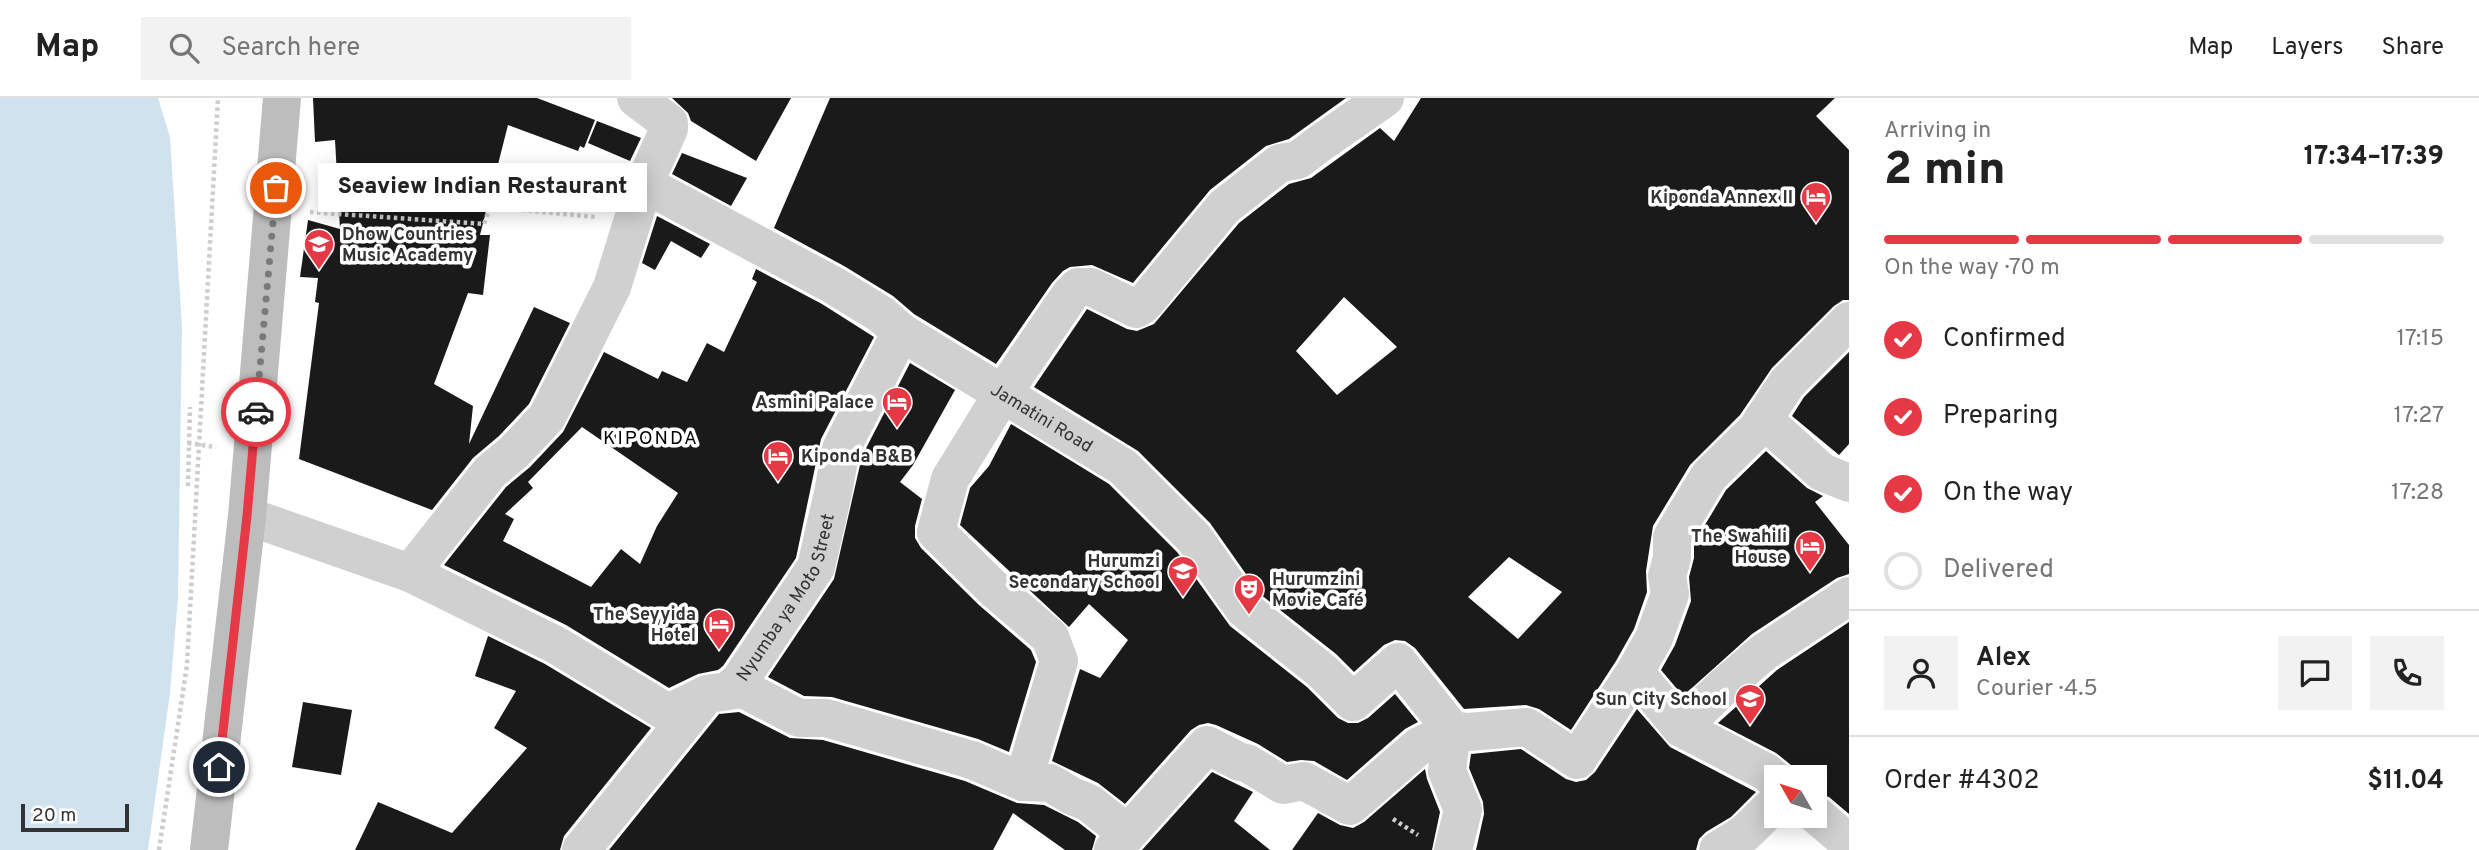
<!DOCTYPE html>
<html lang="en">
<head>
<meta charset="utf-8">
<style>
	body { margin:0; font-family:Overpass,sans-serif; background:#f2f2f2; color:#222; height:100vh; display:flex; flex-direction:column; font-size:26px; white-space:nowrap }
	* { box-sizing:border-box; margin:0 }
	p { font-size:23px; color:#767676 }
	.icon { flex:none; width:38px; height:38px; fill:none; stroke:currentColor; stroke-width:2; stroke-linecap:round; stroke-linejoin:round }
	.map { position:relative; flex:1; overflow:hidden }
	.panel { display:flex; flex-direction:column; background:#fff; width:630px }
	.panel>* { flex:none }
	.needle { width:46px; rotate:309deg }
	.buttons { position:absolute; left:1764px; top:667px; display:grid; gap:14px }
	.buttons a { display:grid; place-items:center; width:63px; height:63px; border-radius:0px; background:#fff; box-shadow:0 4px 18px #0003; font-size:35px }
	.scale { position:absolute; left:21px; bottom:18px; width:108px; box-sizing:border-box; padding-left:7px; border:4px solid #333; border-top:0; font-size:19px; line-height:24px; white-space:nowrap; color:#333; -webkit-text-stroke:5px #fff; paint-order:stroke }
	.pin { position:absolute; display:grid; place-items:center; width:60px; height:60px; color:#fff; margin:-30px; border:4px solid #fff; border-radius:50%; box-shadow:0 2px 7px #0007 }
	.courier { position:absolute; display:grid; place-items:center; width:70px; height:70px; margin:-35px; border:5px solid #e63946; border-radius:50%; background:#fff; color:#222; box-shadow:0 2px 9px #0007 }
	.bubble { position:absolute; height:49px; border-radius:0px; background:#fff; box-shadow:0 4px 18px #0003; font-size:23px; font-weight:800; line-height:49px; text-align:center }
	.headline em { font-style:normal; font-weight:800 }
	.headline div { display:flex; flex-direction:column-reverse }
	.headline { display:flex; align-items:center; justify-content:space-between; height:119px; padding:0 35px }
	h1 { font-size:46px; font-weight:800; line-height:52px }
	.bar { display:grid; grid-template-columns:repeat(4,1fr); gap:10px 7px; align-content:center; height:84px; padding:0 35px }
	.bar i { height:9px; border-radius:5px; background:#e0e0e0 }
	.bar .current { background:#e63946 }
	.bar p { grid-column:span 4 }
	.line { display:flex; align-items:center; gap:18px; padding:0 35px; border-top:2px solid #e0e0e0 }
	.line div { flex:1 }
	.round { display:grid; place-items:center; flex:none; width:74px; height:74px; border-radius:0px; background:#f2f2f2 }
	ol { padding:0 35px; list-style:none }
	li { display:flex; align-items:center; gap:21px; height:77px }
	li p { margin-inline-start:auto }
	li .icon { padding:7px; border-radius:50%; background:#e63946; color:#fff; stroke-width:4 }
	li:last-child { color:#767676 }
	li i { width:38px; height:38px; border:4px solid #e0e0e0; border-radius:50% }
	header { display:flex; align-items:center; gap:42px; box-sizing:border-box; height:98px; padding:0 35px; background:#fff; border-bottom:2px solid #e0e0e0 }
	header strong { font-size:33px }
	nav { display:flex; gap:38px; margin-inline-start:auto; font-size:24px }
	.search { width:490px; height:63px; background:#f2f2f2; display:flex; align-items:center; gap:18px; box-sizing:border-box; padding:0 24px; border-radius:0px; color:#767676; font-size:26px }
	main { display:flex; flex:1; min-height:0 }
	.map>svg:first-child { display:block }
	.water { fill:#cfe2ee }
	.building { fill:#1a1a1a; fill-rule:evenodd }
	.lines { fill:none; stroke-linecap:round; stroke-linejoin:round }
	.path { stroke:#cdcdcd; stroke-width:4.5; stroke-dasharray:3.5 3.5; stroke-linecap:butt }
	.street { stroke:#d0d0d0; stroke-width:38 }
	.secondary { stroke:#bdbdbd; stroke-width:38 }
	.done { stroke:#7a7a7a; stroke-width:7; stroke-dasharray:0 12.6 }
	.route { stroke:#e63946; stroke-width:9 }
	.labels { text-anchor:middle; stroke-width:7; stroke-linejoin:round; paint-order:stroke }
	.poi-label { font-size:18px; font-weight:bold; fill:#333; stroke:#fff; text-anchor:end }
	.street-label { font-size:18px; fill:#333; stroke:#fff }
	.neighbourhood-label { font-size:19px; letter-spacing:2px; fill:#000; stroke:#fff }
</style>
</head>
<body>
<header>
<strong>Map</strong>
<div class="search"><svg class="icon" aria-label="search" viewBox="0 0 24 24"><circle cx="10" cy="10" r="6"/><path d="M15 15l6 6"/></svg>Search here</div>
<nav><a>Map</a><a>Layers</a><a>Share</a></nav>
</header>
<main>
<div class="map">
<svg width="1849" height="752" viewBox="0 0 1849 752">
	<rect width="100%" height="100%" fill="#fff"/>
	<path class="water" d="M0,0H158L170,39L182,229L178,499L170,595L148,752H0Z"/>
	<path class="building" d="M313,0H537L595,22L584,50L580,48L578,53L508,27L480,137H490L483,197L468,195L434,286L473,308L469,346L534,209L570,225L529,306L499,338L473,360L432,412L299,361L319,205L315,204L318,180L300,179L308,122L340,131L335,42L315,44Z
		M672,0H791L756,63L691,23L688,15Z
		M830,0H1346L1289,41L1266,48L1210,92L1133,185L1092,167L1070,169L1063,173L1052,185L996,266L914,216L893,198L844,168L774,130Z
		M1421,0H1835L1816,18L1849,52V202H1843L1834,208L1772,270L1740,317L1690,367L1653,428L1646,473L1647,494L1634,531L1616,563L1571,632L1539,611L1526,607L1464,611L1415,550L1405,543L1395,542L1384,547L1354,574L1336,556L1260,496L1210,425L1138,353L1034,289L1087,211L1127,231L1137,233L1154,226L1239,125L1289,86L1311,80L1380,30L1394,43ZM1344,199L1397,249L1337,297L1296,253ZM1509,459L1562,494L1518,541L1468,499Z
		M597,23L641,40L630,63L588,45Z
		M682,55L747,80L731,108L672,76Z
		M657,118L710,146L701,160L671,143L655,172L642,165Z
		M756,171L822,206L874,239L821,341L796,460L723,568L718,572L698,576L669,590L566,527L444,467L506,389L530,369L563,334L604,254L658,281L662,273L687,284L707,245L724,254L757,184L752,181ZM582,329L678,395L657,428L640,466L621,451L591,489L503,443L514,421L505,416L533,390L528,384Z
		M1849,254V346L1839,357L1792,318L1804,299Z
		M910,265L955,292L913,367L900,384L922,401L915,428V440L921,450L979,507L1031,552L1036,564L1009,654L978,641L832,599L804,598L768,579L834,481L862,358Z
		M1011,326L1109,386L1177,454L1230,528L1307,589L1338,620L1348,625H1358L1368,620L1395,596L1418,624L1405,631L1347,682L1314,663L1301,662L1287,664L1258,646L1216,627L1208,625L1199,627L1191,632L1125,706L1098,685L1052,663L1080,571L1100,580L1128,542L1089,506L1069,529L960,427L970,390L989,368Z
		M1766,353L1807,390L1823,398L1815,404L1849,447V476L1837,480L1752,536L1683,598L1661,572L1675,547L1691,503L1689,479L1694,460V445L1726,392Z
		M1849,524V716L1829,699L1815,695V679H1797L1791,667L1776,655L1718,625L1777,572Z
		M488,538L545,566L651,630L564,738L560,752H355L378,704L452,735L527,650L494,630L516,593L475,578Z
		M303,604L352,612L341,677L292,669Z
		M1637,611L1670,649L1756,694L1731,719L1706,734L1699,741L1696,752H1476L1484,716L1483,704L1469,670L1471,656L1521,651L1566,681L1576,684L1586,682L1595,674Z
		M739,614L790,640L823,642L965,683L1017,705L1044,707L1078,724L1096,738L1092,752H1065L1013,715L993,752H609L719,616Z
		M1425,671L1427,681L1440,714L1432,752H1292L1318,715L1340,727L1353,730L1364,724Z
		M1212,674L1253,694L1234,723L1270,752H1142Z"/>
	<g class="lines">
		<path class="path" d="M310,114L484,126L490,109L596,119
			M188,345L216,349
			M188,388L190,309
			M1393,721L1418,737
			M159,752L187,567L218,0"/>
		<g class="street">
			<path id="s1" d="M644,86L833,187L882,217L901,234L1123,369L1194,440L1244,511L1322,573L1353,604L1398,564L1452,632"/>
			<path d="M1763,321L1822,374L1849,385"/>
			<path d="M247,418L410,475L490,374L514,354L547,319L612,189L644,86L669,31V25L636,0"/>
			<path d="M410,475L556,547L668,615L707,596L743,591L799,620H826L972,662L1023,684L1050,685L1072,698L1089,705L1127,735"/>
			<path d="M1635,574L1681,630L1766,674L1776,683"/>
			<path d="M1681,630L1722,590L1764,554L1849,498"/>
			<path d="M1452,632L1447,673L1463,712L1453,752"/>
			<path d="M1023,684L1059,563L1050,539L994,491L936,434L950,381L1003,295L1070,197L1078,189H1091L1136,211L1143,207L1224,109L1280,65L1298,62L1319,46L1385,0"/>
			<path d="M1815,716L1849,745"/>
			<path id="s2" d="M581,752L707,596L728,593L740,582L816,469L833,395L841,351L901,234"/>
			<path d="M1113,752L1207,647L1240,664L1247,665L1283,687L1304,683L1350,708L1419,648L1452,632L1468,634L1527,629L1577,662L1635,574L1654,540L1670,496L1667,478L1672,460V439L1709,378L1757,331L1787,285L1849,223"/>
			<path d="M1718,752L1744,736L1776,705"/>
		</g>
		<path class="secondary" d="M209,752L247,418L282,0"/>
	</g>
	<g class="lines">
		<path class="done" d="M256,314L276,90"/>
		<path class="route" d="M219,669L247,418L256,314"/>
	</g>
	<defs>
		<g id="hotel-pin" transform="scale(1.575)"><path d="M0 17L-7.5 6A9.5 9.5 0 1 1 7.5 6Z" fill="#e63946" stroke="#fff"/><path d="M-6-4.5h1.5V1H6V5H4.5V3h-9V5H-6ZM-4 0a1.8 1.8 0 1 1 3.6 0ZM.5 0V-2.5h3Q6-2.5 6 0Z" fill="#fff"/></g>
		<g id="university-pin" transform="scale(1.575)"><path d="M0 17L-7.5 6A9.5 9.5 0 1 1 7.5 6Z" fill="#e63946" stroke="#fff"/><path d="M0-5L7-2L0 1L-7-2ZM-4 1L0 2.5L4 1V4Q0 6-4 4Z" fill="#fff"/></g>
		<g id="school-pin" transform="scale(1.575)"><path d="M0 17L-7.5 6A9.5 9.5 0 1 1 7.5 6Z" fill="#e63946" stroke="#fff"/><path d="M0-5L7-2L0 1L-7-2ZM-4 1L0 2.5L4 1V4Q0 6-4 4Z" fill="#fff"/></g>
		<g id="theatre-pin" transform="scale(1.575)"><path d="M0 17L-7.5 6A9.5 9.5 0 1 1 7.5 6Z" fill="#e63946" stroke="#fff"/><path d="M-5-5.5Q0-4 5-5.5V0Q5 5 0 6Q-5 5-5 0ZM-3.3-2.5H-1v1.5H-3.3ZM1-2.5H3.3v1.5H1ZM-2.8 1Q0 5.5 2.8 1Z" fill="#fff"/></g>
	</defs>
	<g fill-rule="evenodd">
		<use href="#hotel-pin" x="1816" y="99"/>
		<use href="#university-pin" x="319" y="146"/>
		<use href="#hotel-pin" x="897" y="304"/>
		<use href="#hotel-pin" x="778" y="358"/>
		<use href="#hotel-pin" x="1810" y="448"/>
		<use href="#school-pin" x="1183" y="473"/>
		<use href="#theatre-pin" x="1249" y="491"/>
		<use href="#hotel-pin" x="719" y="526"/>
		<use href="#school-pin" x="1750" y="601"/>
	</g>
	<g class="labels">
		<g class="poi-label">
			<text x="1793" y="105">Kiponda Annex II</text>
			<text x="342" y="142" text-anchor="start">Dhow Countries<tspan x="342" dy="21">Music Academy</tspan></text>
			<text x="874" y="310">Asmini Palace</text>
			<text x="801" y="364" text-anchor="start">Kiponda B&amp;B</text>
			<text x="1787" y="444">The Swahili<tspan x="1787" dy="21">House</tspan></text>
			<text x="1160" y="469">Hurumzi<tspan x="1160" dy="21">Secondary School</tspan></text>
			<text x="1272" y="487" text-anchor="start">Hurumzini<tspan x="1272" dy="21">Movie Café</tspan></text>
			<text x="696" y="522">The Seyyida<tspan x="696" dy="21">Hotel</tspan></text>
			<text x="1727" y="607">Sun City School</text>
		</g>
		<g class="street-label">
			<text dy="6" stroke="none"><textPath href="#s1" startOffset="462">Jamatini Road</textPath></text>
			<text dy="6" stroke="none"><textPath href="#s2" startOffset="334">Nyumba ya Moto Street</textPath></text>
		</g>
		<g class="neighbourhood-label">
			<text x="651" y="346">KIPONDA</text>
		</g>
	</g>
</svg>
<div class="buttons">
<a><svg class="needle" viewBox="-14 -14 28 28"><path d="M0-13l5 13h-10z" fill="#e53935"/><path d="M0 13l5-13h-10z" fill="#767676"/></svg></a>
</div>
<div class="scale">20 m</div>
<div class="pin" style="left:276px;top:90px;background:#ea580c"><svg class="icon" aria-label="bag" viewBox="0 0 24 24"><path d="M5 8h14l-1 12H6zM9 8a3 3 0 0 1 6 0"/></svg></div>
<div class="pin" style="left:219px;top:669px;background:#1f2937"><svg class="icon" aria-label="home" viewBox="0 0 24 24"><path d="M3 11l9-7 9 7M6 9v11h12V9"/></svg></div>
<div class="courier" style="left:256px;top:314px"><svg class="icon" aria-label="car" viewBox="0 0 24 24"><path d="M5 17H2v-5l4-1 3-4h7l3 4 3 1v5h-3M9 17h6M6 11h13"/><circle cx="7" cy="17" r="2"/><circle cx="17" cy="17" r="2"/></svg></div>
<div class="bubble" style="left:318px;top:65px;width:329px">Seaview Indian Restaurant</div>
</div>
<section class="panel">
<div class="headline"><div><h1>2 min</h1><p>Arriving in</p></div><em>17:34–17:39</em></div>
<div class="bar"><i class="current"></i><i class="current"></i><i class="current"></i><i></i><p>On the way · 70 m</p></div>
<ol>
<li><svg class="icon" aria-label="check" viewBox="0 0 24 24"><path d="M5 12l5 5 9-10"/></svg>Confirmed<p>17:15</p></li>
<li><svg class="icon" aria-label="check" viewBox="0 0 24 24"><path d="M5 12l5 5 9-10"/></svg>Preparing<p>17:27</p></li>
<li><svg class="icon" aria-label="check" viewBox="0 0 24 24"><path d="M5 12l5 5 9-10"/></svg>On the way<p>17:28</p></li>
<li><i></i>Delivered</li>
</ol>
<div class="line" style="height:126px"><a class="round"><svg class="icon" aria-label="person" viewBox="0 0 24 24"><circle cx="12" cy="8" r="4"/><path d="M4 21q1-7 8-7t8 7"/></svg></a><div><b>Alex</b><p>Courier · 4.5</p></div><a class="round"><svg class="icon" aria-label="chat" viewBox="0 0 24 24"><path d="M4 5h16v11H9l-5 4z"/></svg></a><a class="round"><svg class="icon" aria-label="phone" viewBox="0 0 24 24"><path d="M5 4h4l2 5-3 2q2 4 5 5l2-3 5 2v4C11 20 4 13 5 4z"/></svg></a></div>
<div class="line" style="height:91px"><div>Order #4302</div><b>$11.04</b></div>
</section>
</main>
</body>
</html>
